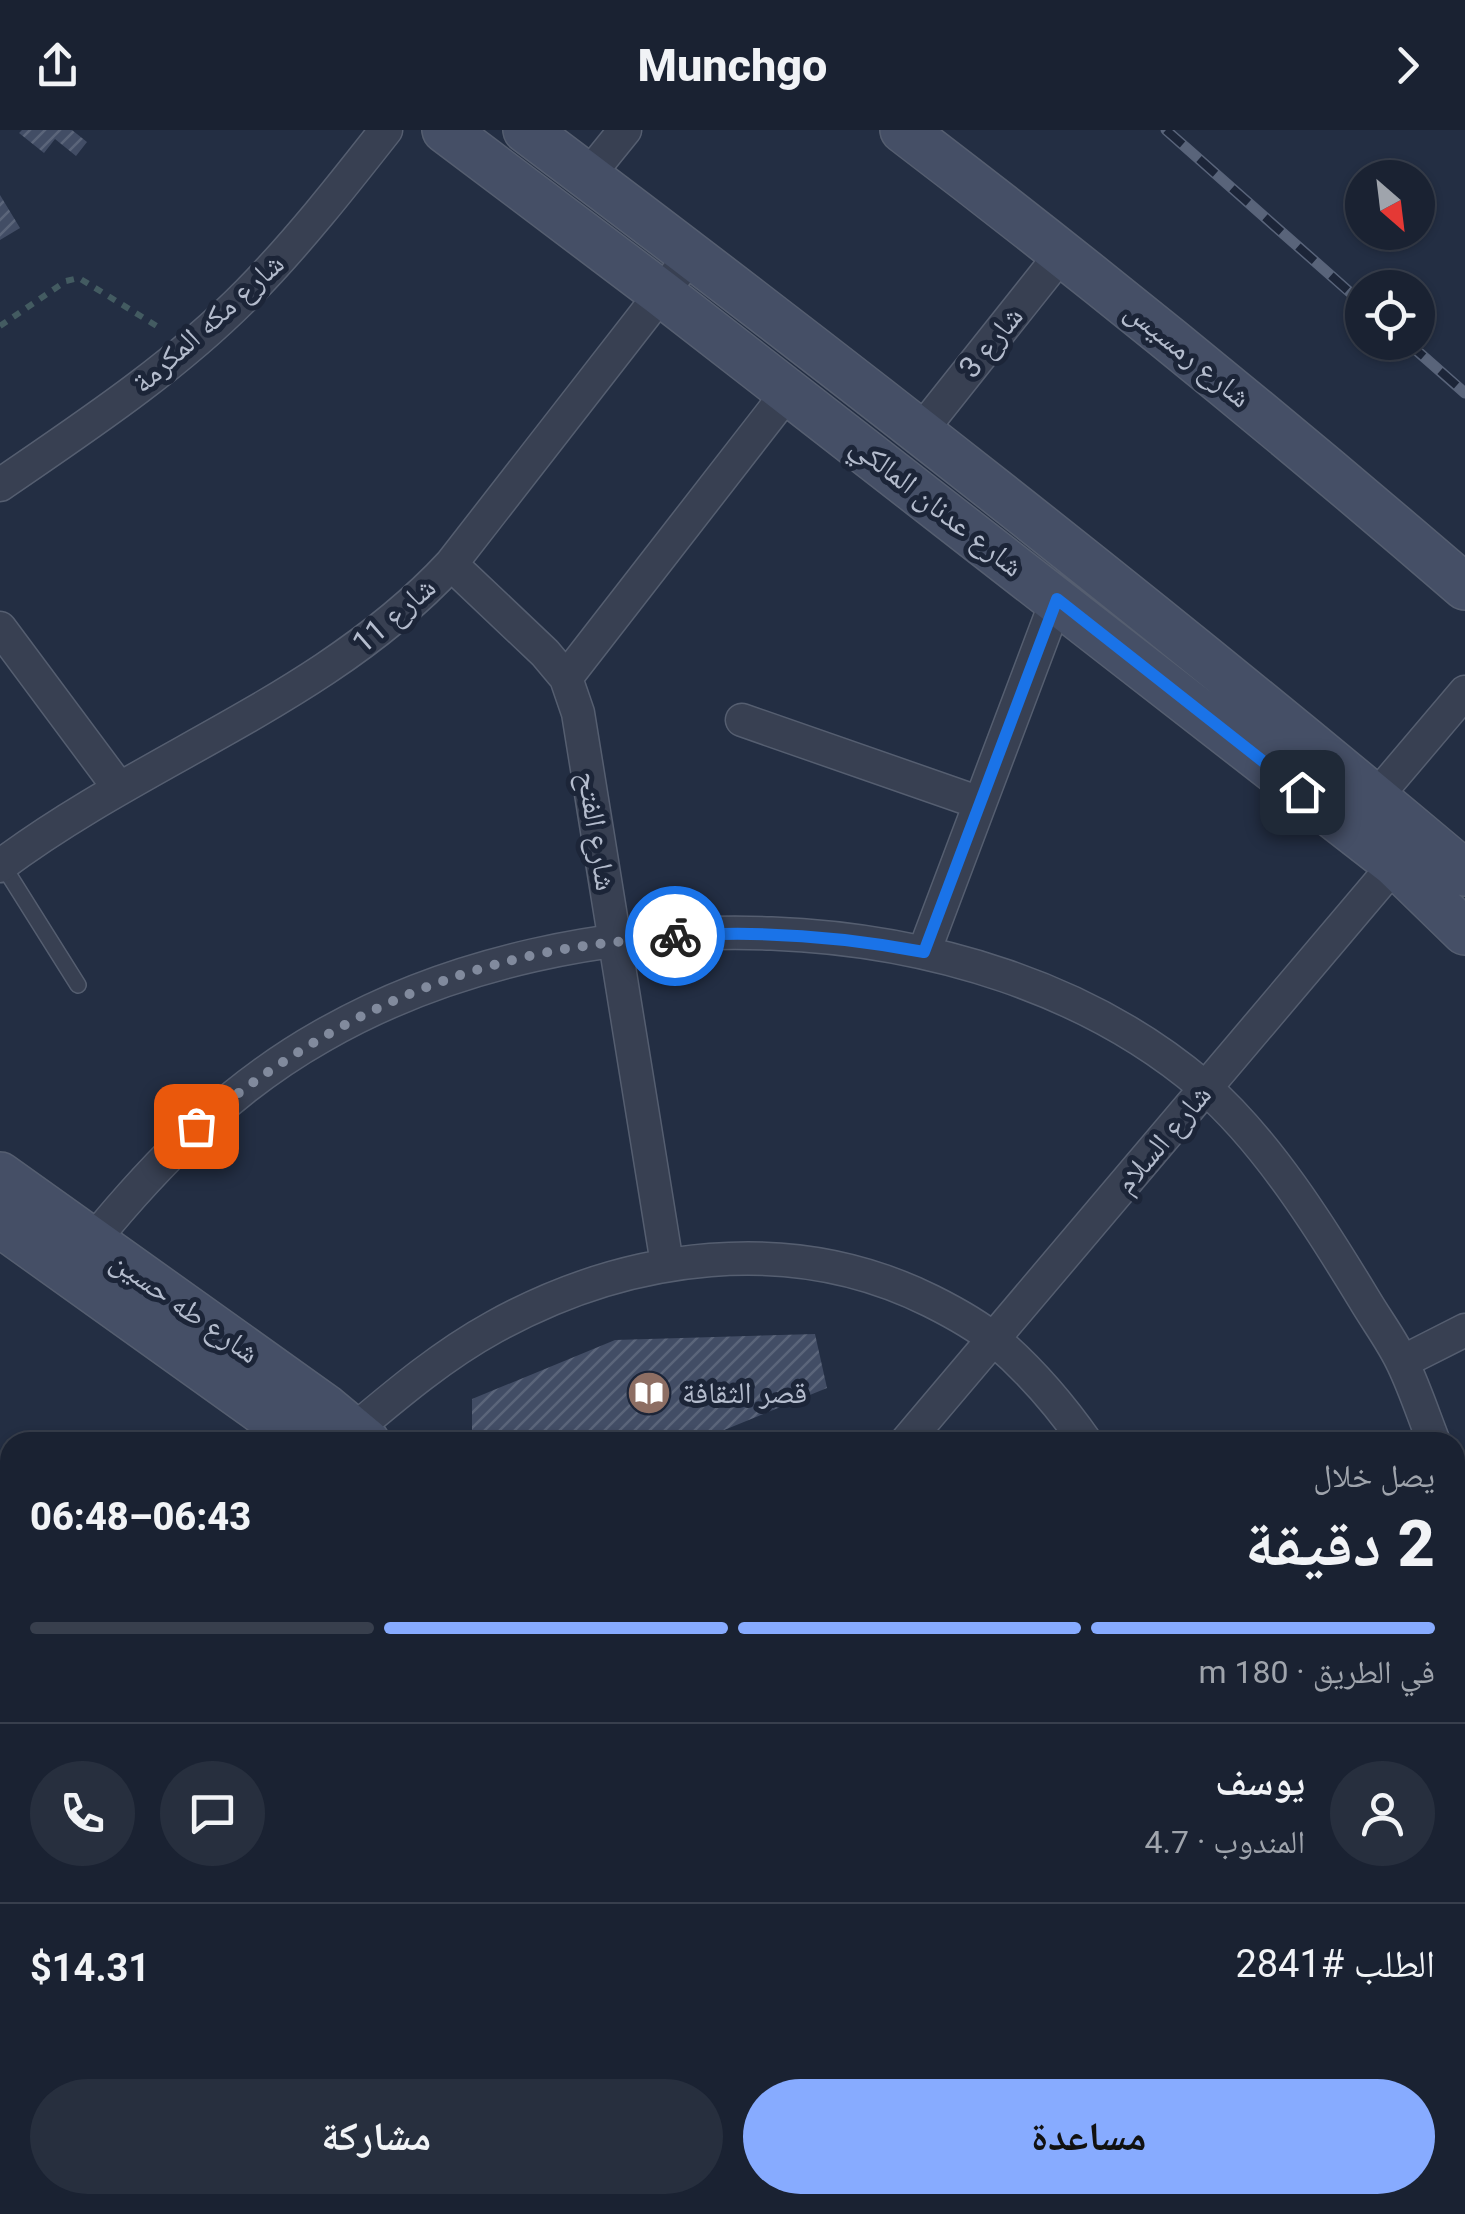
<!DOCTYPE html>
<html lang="ar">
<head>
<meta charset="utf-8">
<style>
	body { margin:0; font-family:Roboto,"Noto Naskh Arabic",sans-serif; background:#272f3e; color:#f1f3f6; direction:rtl; height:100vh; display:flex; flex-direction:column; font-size:38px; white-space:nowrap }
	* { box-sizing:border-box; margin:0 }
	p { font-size:32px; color:#9fa4ac }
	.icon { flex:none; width:55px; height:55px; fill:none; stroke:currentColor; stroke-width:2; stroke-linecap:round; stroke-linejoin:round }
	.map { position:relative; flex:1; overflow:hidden; direction:ltr }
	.details { position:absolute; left:0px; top:1302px; width:1465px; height:782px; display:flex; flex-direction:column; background:#1a2232; border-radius:30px 30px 0 0; box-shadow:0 2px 8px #0004,0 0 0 2px #383f4d; direction:rtl }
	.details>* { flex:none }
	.needle { width:65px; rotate:152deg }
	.tools { position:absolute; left:1345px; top:30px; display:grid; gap:20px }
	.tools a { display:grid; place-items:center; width:90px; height:90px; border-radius:50%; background:#1a2232; box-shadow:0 2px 8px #0004,0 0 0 2px #383f4d; font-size:50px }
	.pin { position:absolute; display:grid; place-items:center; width:85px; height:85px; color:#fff; margin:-42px; border-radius:20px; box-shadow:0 5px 15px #0006 }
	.courier { position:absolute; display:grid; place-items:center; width:100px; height:100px; margin:-50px; border:8px solid #1a73e8; border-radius:50%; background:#fff; color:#222; box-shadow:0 2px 12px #0007 }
	.headline em { font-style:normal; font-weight:800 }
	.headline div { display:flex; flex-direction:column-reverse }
	.headline { display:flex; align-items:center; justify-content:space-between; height:170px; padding:0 30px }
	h1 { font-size:65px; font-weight:800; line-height:75px }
	.bar { display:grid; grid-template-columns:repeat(4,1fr); gap:15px 10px; align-content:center; height:120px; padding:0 30px }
	.bar i { height:12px; border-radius:8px; background:#383f4d }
	.bar .active { background:#87abff }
	.bar p { grid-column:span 4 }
	.line { display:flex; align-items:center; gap:25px; padding:0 30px; border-top:2px solid #383f4d }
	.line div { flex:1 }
	.round { display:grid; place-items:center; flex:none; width:105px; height:105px; border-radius:52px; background:#272f3e }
	.cta { display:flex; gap:20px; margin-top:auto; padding:20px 30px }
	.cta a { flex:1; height:115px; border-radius:60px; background:#87abff; color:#111; font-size:40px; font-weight:800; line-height:115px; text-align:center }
	.cta a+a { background:#272f3e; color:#f1f3f6 }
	header { display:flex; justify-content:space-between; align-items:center; height:130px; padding:0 30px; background:#1a2232; font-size:45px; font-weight:800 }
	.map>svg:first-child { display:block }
	.park { fill:#253e44 }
	.building { fill:url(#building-hatch) }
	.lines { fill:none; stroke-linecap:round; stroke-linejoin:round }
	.service-casing { stroke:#555e70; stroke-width:18 }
	.minor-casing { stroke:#555e70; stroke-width:35 }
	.secondary-casing { stroke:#555e70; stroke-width:48 }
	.primary-casing { stroke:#41495c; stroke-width:52 }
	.path { stroke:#435b61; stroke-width:6; stroke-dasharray:8 8; stroke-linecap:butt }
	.service { stroke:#384052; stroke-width:15 }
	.minor { stroke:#384052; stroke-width:32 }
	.secondary { stroke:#454f66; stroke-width:45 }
	.primary { stroke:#555f72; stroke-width:50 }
	.rail-casing { stroke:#59647a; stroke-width:11 }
	.rail { stroke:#1c2538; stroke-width:8; stroke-dasharray:22; stroke-linecap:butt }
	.done { stroke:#818a9d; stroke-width:10; stroke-dasharray:0 18 }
	.route { stroke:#1a73e8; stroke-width:12 }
	.labels { text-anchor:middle; stroke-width:10; stroke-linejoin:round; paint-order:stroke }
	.street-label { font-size:30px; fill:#b4bccd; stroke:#1c2538 }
	.poi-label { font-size:30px; fill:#b4bccd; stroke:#1c2538; text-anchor:start }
</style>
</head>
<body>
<header><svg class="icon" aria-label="forward" viewBox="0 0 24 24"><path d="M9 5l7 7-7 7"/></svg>Munchgo<svg class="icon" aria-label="share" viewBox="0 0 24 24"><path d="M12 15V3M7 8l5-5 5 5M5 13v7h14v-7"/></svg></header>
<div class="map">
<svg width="1465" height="2084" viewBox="0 0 1465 2084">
	<defs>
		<pattern id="building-hatch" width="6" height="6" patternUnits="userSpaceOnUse" patternTransform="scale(2.5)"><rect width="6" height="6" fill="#424d65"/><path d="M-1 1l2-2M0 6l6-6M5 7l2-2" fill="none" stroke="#5b657a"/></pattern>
	</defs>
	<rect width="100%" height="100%" fill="#232e43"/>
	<path class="park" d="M232,2075H1108L1118,2084H225Z"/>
	<path class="building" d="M22,0H72L87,12L76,26L55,9L44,23L19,3Z
		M0,65L20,98L0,110Z
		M815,1204L827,1258L717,1303L679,1312H472V1269L615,1210Z"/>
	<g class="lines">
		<g class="service-casing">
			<path id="service" d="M2,734L78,855"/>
		</g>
		<g class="minor-casing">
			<path id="minor" d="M587,47L625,0
				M920,302L1063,122
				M0,355C86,296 174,238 248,163C298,112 342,56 386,0
				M451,434L545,523L566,548L578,583L667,1134
				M0,498L119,658
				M566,548L788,262
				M742,590L980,673
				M1376,667L1465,562
				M0,736C145,627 326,569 451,434L692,124
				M924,822L1057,469
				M92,1112C158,1031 230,958 322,906C574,761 975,761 1203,956C1266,1010 1321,1098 1364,1169C1377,1191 1393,1212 1403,1234C1415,1259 1424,1287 1434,1312
				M1402,1232L1465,1200
				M354,1300C398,1263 443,1225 494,1197C628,1123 791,1101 931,1171C953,1182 977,1195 996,1211C1031,1241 1060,1275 1086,1312
				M906,1312L1407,720
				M1455,1396L1465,1455
				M1455,1630L1465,1566
				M1455,1879L1465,1884
				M1455,1918L1465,1923
				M0,1963L10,1949"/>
		</g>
		<g class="secondary-casing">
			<path id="secondary" d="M445,0L661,163L1395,734L1465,802
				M526,0C845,240 1160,486 1465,743
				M903,0C1096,147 1282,299 1465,457
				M0,1045L325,1277L367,1312
				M0,1094L260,1280L300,1312
				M1170,2075L1181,2084
				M1243,2075L1253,2084"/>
		</g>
		<g class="primary-casing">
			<path id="primary" d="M0,1993L10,2001
				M13,2075L24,2084
				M105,2075L116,2084"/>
		</g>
		<path class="path" d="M0,196L66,151L79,148L160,198"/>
		<use href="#service" class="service"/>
		<use href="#minor" class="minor"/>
		<use href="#secondary" class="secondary"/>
		<use href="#primary" class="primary"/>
		<g class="rail-casing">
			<path id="rail" d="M1166,0L1362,173
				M1407,212L1465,263"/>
		</g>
		<use href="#rail" class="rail"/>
	</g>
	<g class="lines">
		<path class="done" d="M196,996C301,911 405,852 539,824C583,814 629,811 675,806"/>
		<path class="route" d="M675,806C760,800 840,806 924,822L1057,469L1302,662"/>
	</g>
	<defs>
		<g id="library-disc" transform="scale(2.25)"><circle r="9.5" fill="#8d6e63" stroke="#1c2538"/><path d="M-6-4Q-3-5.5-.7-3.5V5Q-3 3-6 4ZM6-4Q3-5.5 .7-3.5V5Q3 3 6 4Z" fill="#fff"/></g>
	</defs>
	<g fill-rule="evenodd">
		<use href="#library-disc" x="649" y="1263"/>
	</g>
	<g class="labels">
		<g class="street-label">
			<text transform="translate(208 193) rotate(-42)" y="10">شارع مكه المكرمة</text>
			<text transform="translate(991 212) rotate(-51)" y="10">شارع 3</text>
			<text transform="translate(1188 224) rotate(39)" y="10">شارع رمسيس</text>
			<text transform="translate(937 376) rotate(38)" y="10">شارع عدنان المالكي</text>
			<text transform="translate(394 485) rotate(-41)" y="10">شارع 11</text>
			<text transform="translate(597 701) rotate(81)" y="10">شارع الفتح</text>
			<text transform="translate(1163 1009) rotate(-50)" y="10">شارع السلام</text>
			<text transform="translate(185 1177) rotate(35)" y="10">شارع طه حسين</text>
		</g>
		<g class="poi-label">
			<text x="682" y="1273">قصر الثقافة</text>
		</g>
	</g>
</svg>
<div class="tools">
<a><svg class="needle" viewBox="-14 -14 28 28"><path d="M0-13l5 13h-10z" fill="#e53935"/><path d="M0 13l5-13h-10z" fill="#9fa4ac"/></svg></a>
<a><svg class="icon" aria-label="locate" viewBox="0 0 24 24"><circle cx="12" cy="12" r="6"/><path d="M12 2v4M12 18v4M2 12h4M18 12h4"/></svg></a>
</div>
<div class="pin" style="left:196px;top:996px;background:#ea580c"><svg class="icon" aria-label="bag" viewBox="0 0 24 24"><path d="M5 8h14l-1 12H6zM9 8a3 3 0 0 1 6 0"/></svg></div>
<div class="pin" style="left:1302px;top:662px;background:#1f2937"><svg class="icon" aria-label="home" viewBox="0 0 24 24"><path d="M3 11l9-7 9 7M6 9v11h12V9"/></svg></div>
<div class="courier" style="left:675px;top:806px"><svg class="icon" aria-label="bike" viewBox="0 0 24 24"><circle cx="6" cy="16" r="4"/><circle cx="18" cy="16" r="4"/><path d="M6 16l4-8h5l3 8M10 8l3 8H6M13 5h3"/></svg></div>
<section class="details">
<div class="headline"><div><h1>2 دقيقة</h1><p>يصل خلال</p></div><em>06:43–06:48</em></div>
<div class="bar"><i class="active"></i><i class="active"></i><i class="active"></i><i></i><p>في الطريق · 180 m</p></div>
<div class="line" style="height:180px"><a class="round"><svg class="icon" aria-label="person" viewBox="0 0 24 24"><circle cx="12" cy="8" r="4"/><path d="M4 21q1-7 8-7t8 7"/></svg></a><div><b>يوسف</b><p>المندوب · 4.7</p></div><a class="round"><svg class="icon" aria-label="chat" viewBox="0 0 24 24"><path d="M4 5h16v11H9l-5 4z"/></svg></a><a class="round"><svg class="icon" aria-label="phone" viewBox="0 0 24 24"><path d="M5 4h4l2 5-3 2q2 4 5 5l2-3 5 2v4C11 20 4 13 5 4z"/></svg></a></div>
<div class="line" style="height:130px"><div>الطلب #2841</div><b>$14.31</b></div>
<div class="cta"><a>مساعدة</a><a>مشاركة</a></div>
</section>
</div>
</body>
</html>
